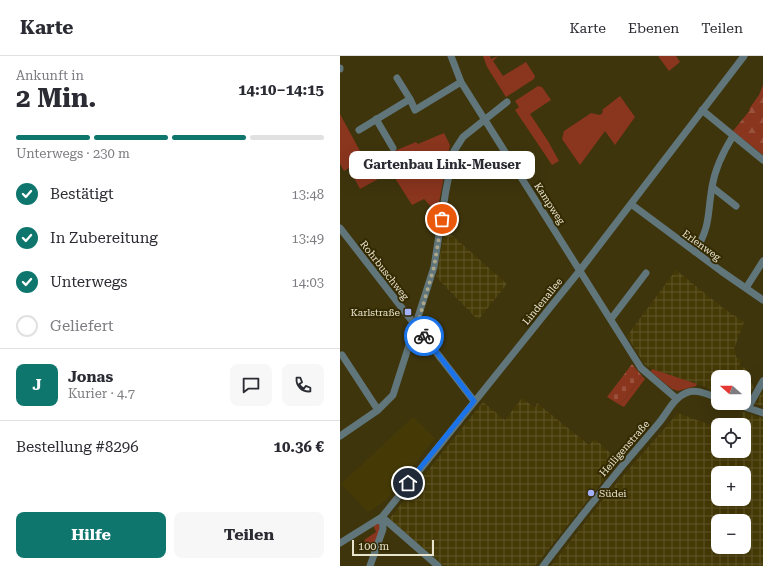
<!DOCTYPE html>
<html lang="de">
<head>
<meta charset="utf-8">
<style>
	body { margin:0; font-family:"Roboto Serif",serif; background:#f7f7f7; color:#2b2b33; height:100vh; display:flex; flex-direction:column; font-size:15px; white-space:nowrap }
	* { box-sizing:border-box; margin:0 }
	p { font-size:13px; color:#7c7c81 }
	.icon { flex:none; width:22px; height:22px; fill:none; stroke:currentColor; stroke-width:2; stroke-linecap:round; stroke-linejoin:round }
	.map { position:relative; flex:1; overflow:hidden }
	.panel { display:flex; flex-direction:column; background:#fff; width:340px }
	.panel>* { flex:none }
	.needle { width:26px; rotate:291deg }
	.fabs { position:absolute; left:371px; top:314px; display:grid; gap:8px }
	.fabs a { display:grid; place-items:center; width:40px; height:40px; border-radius:8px; background:#fff; box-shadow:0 4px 16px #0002; font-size:20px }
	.scale { position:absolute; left:12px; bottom:10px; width:82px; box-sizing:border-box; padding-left:4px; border:2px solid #e9e4ce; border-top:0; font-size:11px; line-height:14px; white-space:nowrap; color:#e9e4ce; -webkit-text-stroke:3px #342a02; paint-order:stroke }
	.pin { position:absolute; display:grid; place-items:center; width:34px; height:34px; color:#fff; margin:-17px; border:2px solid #fff; border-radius:50%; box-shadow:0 1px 4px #0007 }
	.courier { position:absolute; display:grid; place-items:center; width:40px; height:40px; margin:-20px; border:3px solid #1a73e8; border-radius:50%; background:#fff; color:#222; box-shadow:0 1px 5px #0007 }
	.bubble { position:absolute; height:28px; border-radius:8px; background:#fff; box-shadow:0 4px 16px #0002; font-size:13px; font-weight:700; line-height:28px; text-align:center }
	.summary em { font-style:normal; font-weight:700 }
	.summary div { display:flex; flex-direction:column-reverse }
	.summary { display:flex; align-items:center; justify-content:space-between; height:68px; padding:0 16px }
	h1 { font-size:26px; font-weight:700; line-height:30px }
	.bar { display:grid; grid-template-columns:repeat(4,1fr); gap:6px 4px; align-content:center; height:48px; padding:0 16px }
	.bar i { height:5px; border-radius:3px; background:#e1e1e2 }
	.bar .current { background:#0f766e }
	.bar p { grid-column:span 4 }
	.line { display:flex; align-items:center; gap:10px; padding:0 16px; border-top:1px solid #e1e1e2 }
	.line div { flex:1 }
	.round { display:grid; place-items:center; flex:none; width:42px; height:42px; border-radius:8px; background:#f7f7f7 }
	ol { padding:0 16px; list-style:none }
	li { display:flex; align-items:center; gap:12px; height:44px }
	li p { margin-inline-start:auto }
	li .icon { padding:4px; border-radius:50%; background:#0f766e; color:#fff; stroke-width:4 }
	li:last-child { color:#7c7c81 }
	li i { width:22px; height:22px; border:2px solid #e1e1e2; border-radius:50% }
	.action { display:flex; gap:8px; margin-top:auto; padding:8px 16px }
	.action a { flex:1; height:46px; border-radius:8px; background:#0f766e; color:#fff; font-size:16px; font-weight:700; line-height:46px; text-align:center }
	.action a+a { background:#f7f7f7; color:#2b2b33 }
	header { display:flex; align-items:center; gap:24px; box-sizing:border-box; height:56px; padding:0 20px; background:#fff; border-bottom:1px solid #e1e1e2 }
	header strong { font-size:19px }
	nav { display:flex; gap:22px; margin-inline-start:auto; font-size:14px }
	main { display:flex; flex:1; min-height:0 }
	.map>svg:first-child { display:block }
	.built { fill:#453a06 }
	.industrial { fill:url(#industrial-grid); fill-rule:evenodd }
	.green { fill:#8a351e }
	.forest { fill:url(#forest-firs) }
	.cemetery { fill:url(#cemetery-stones) }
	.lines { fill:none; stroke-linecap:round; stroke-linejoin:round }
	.minor { stroke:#61767b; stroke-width:7 }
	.done { stroke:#ada78a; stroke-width:4; stroke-dasharray:0 7.2 }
	.route { stroke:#1a73e8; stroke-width:5 }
	.poi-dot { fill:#a4b2fc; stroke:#342a02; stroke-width:1.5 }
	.labels { text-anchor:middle; stroke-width:4; stroke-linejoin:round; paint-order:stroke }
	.street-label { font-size:10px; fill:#e9e4ce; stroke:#342a02 }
	.poi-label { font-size:10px; fill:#e9e4ce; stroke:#342a02; text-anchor:end }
</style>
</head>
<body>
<header>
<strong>Karte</strong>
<nav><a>Karte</a><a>Ebenen</a><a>Teilen</a></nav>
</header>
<main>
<section class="panel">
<div class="summary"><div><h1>2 Min.</h1><p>Ankunft in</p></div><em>14:10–14:15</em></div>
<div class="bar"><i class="current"></i><i class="current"></i><i class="current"></i><i></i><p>Unterwegs · 230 m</p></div>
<ol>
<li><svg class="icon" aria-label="check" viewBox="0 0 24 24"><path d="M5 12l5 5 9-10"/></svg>Bestätigt<p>13:48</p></li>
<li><svg class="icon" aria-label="check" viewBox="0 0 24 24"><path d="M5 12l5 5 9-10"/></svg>In Zubereitung<p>13:49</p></li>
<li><svg class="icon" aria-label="check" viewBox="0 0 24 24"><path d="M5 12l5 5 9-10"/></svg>Unterwegs<p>14:03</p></li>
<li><i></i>Geliefert</li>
</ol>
<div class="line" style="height:72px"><b class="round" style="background:#0f766e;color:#fff">J</b><div><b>Jonas</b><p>Kurier · 4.7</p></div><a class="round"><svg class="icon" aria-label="chat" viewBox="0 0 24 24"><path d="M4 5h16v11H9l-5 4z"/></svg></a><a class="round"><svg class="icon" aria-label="phone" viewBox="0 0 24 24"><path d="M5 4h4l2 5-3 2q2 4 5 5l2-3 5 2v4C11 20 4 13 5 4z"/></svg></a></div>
<div class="line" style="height:52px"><div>Bestellung #8296</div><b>10.36 €</b></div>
<div class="action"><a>Hilfe</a><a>Teilen</a></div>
</section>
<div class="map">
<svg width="423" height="510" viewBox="0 0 423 510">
	<defs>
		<pattern id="industrial-grid" width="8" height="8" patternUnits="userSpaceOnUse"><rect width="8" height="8" fill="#453a06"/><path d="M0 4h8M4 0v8" fill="none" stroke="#605629"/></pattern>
		<pattern id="forest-firs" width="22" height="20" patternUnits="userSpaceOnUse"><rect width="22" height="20" fill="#8a351e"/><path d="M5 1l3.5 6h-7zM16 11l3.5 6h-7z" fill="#9a523e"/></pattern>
		<pattern id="cemetery-stones" width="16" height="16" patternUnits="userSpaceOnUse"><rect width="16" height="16" fill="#8a351e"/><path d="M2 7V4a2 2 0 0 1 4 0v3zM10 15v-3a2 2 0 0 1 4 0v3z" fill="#9a523e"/></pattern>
	</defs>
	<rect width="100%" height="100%" fill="#3e350d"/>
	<path class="built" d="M73,361L95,382L45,445L28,456L1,428Z"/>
	<path class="industrial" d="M105,173L167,228L138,264L96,221Z
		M336,214L383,252L404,266L394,293L396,301L402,304L399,309L408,314L406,319L414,331L405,344L404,321H378V335L312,313L305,309L287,280Z
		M423,334V350L415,348Z
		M182,342L195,352L197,347L249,389L255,383L279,405L195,510H104L49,463L143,346L165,364Z
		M403,356L423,362V510H211L267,438L338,357L378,372V395H404V369H399ZM378,417H404V443H378ZM378,465H404V491H378Z"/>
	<path class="green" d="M143,0H150L151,3L158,0L153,5L163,20L186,6L195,20L194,23L166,41L147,11Z
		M318,0H336L340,6L329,15Z
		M198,30L202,31L211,44L190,58L208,85L219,105L212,109L175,54L179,51L175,45Z
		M280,40L295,61L275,89L265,75L240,109L222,83L224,75L251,57L260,59L263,56L262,54Z
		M0,58L33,119L48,111L42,100L76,86L78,88L104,77L110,89L97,157L84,143L72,149L51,116L20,133L9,112L4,115L0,108Z
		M312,313L357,328L356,330L338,335L332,333L311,316Z
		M302,320L305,323L284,351L280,349Z
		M39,466L40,473L34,491L30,492L24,484L36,476L33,469Z"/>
	<path class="forest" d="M423,29V99L393,75L410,54L409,53L419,39Z"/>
	<path class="cemetery" d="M292,308L302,320L280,349L267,341Z"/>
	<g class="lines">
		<path class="minor" d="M111,0L121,26L301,312L337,343
			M0,13V12
			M57,22L70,43
			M362,54L423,104
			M36,63L53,92
			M19,74L70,43L75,54L121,26
			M372,131L396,150
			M291,148L381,215L423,244
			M0,172L134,345
			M355,196C371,169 367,160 372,131C375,112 383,96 393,80
			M406,232L423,205
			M271,263L306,217
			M2,299L38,354
			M393,347L423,357
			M408,352L423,325
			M0,380L38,354L53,339L94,211L106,134L114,95L123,81L167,46
			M42,461L98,510
			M0,487L42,461L241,213L404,0
			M30,510L43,473L42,461
			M203,510C240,461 278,414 318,368C327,358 333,342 346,337C356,332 368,339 378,342"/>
	</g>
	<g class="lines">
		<path class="done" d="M84,280L77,270L94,211L102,163"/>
		<path class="route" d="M68,427L134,345L84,280"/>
	</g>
	<g class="poi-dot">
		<rect x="64" y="252" width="8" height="8" rx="2"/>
		<circle cx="251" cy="437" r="4"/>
	</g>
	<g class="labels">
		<g class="street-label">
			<text transform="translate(210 147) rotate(57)" y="4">Kampweg</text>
			<text transform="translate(362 189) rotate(36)" y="4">Erlenweg</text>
			<text transform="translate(45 214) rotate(52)" y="4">Rohrbuschweg</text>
			<text transform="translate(202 245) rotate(-51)" y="4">Lindenallee</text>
			<text transform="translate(284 392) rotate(-49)" y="4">Heiligenstraße</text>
		</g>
		<g class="poi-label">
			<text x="60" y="260">Karlstraße</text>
			<text x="259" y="441" text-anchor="start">Südei</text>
		</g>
	</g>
</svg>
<div class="fabs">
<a><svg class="needle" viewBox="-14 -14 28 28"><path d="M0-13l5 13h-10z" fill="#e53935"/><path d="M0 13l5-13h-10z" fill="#7c7c81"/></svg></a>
<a><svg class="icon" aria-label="locate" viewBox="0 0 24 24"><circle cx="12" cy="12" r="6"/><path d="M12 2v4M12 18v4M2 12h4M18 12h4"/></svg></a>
<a>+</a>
<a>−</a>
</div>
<div class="scale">100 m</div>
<div class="pin" style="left:102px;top:163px;background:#ea580c"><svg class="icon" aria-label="bag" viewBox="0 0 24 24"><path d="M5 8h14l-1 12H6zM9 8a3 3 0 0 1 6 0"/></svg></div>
<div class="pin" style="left:68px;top:427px;background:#1f2937"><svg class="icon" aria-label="home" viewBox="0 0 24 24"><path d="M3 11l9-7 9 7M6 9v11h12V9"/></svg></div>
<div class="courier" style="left:84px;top:280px"><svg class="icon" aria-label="bike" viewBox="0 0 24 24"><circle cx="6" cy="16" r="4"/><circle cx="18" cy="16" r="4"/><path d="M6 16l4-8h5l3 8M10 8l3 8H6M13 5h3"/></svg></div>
<div class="bubble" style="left:9px;top:95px;width:186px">Gartenbau Link-Meuser</div>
</div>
</main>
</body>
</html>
